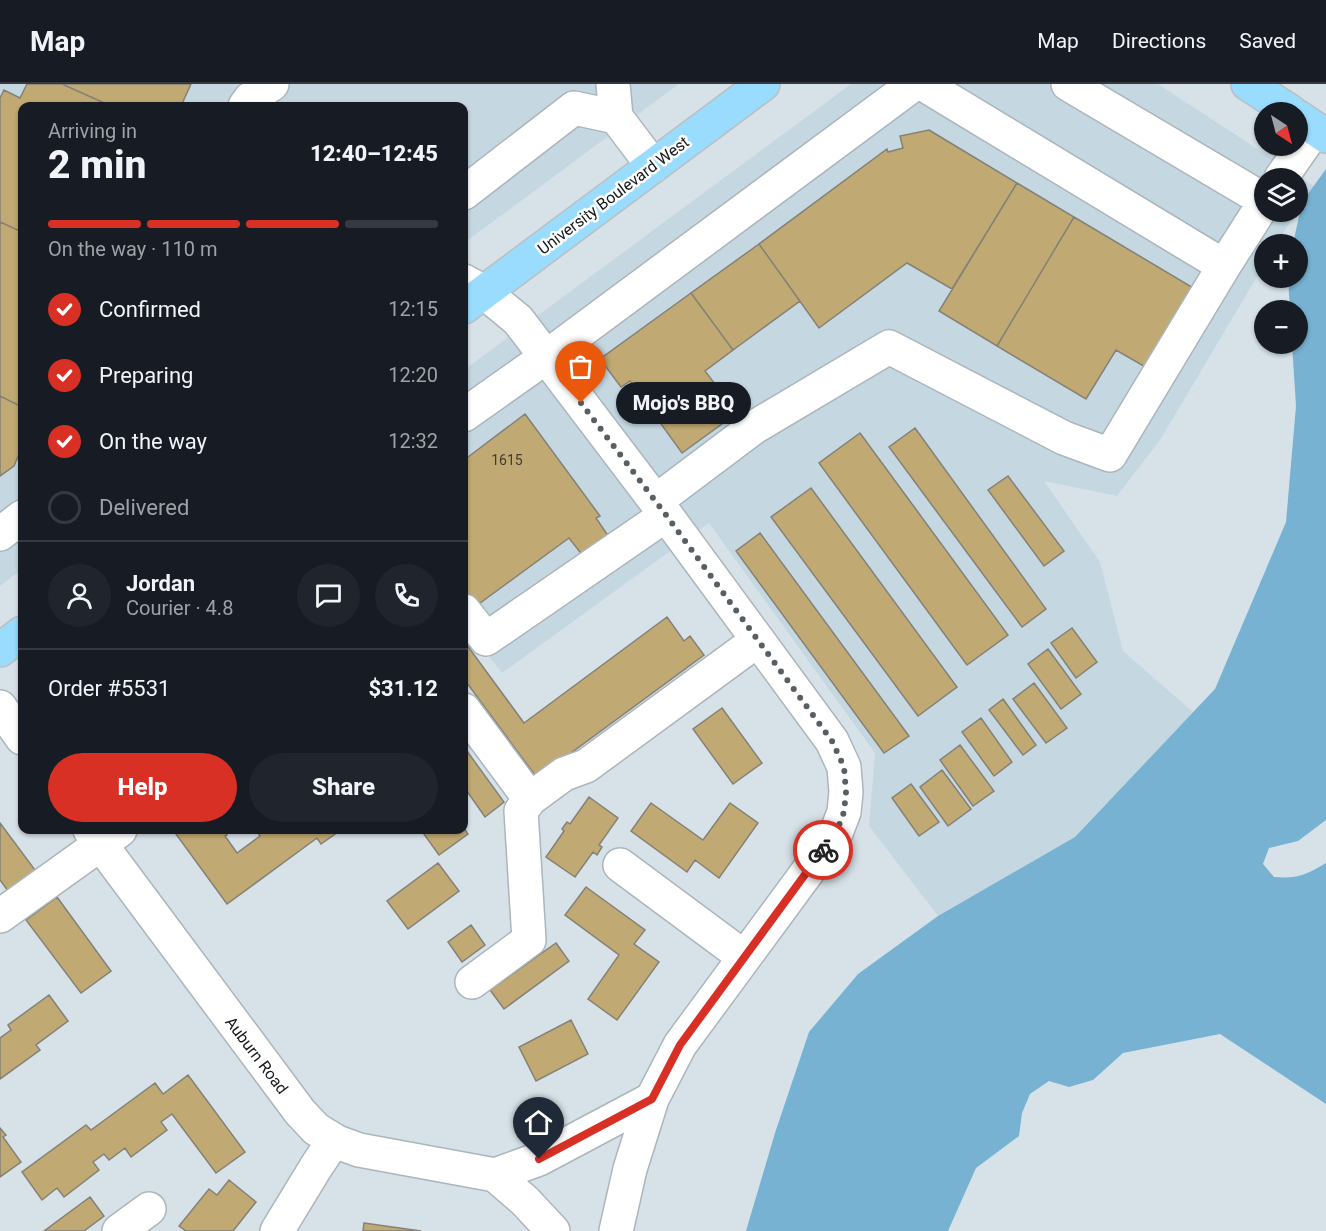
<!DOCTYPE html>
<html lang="en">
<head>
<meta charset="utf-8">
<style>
	body { margin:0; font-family:Roboto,sans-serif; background:#20242c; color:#f1f3f6; height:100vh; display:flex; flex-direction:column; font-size:22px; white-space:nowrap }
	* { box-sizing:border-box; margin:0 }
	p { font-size:20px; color:#9ea1a6 }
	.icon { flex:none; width:33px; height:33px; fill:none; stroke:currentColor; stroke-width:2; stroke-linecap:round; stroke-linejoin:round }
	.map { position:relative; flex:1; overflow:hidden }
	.sheet { position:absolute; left:18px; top:18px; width:450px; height:732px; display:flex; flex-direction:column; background:#171b24; border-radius:12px; box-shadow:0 2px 4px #0004 }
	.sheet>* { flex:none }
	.needle { width:39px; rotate:144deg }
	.buttons { position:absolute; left:1254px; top:18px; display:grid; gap:12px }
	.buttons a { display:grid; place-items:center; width:54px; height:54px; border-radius:50%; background:#171b24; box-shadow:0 2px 4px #0004; font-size:30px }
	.pin { position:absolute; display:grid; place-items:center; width:51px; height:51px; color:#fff; margin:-62px -26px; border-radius:50% 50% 50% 0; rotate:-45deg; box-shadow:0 0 6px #0007 }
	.pin .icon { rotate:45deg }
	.courier { position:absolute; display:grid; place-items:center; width:60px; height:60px; margin:-30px; border:4px solid #d93025; border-radius:50%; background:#fff; color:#222; box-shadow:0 2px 8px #0007 }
	.bubble { position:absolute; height:42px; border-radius:21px; background:#171b24; box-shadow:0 2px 4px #0004; font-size:20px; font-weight:800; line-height:42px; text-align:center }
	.headline em { font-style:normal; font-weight:800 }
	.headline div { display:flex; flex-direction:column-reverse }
	.headline { display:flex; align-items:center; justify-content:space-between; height:102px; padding:0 30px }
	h1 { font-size:39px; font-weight:800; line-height:45px }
	.bar { display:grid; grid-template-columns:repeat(4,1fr); gap:9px 6px; align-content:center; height:72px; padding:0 30px }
	.bar i { height:8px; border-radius:4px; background:#363941 }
	.bar .current { background:#d93025 }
	.bar p { grid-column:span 4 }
	.line { display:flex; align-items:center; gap:15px; padding:0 30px; border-top:2px solid #363941 }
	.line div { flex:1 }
	.round { display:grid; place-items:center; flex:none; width:63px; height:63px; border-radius:32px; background:#20242c }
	ol { padding:0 30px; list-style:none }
	li { display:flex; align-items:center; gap:18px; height:66px }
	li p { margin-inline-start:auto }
	li .icon { padding:6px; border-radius:50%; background:#d93025; color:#fff; stroke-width:4 }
	li:last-child { color:#9ea1a6 }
	li i { width:33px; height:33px; border:3px solid #363941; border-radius:50% }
	.action { display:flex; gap:12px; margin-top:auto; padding:12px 30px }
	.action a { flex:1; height:69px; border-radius:36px; background:#d93025; color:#fff; font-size:24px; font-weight:800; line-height:69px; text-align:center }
	.action a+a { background:#20242c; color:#f1f3f6 }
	header { display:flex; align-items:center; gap:36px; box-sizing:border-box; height:84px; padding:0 30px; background:#171b24; border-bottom:2px solid #363941 }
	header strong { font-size:28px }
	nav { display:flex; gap:33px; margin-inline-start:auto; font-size:21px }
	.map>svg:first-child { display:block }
	.built { fill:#c5d8e2 }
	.water { fill:#77b2d2 }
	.building { fill:#c0a972; stroke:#858177; stroke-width:1.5 }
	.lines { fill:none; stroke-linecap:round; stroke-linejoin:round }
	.minor-casing { stroke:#abb6bc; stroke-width:36 }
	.major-casing { stroke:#bdbebf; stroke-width:36 }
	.minor { stroke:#fff; stroke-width:33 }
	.major { stroke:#9adcfd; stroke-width:33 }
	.done { stroke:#585f62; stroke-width:6; stroke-dasharray:0 10.8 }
	.route { stroke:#d93025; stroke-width:8 }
	.labels { text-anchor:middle; stroke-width:5; stroke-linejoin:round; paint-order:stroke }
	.number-label { font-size:14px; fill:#3f3c30 }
	.street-label { font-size:16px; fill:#14181a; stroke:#fff }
</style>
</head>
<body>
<header>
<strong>Map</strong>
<nav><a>Map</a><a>Directions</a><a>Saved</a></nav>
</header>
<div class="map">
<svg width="1326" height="1147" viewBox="0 0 1326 1147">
	<rect width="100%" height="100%" fill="#d7e2e8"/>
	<path class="built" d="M0,0H679L464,159V22H22V485L0,502Z
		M851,0H1158L1314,102L1298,125V94H1264V128H1296L1277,160H1264V181L1160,356L1117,412L1044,397L1100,478L1123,567L1193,628L1075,753L938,832L869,742L875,669L709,439L502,589L464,542V286Z"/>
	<path class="water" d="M1326,85V736L1298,757L1269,764L1263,780L1274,793C1297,795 1306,791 1326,779V1020L1220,950L1123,969L1093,996L1069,1003L1049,997L1030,1010L1022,1029L1019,1052L976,1084L948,1147H746L775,1049L809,948L858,890L938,832L1075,753L1215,605L1286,438L1296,322L1292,260H1298V226H1290L1288,194H1298V160H1293L1302,118Z"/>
	<path class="building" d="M27,0H62L111,22H22V148L0,138V14L4,6L20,14Z
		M62,0H191L181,22H111Z
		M929,46L1017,99L952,205L907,179L819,244L759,160L887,65L888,68L903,64L900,52Z
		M1017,99L1074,133L997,262L939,227Z
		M1074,133L1195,205L1147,284L1116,266L1086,315L997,262Z
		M0,138L22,148V323L0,312Z
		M759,160L800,217L733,266L691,209Z
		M691,209L733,266L705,287L737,329L682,369L630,297L621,303L600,275Z
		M0,312L22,323V363L14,382L0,392Z
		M525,330L600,432L596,434L609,453L583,472L569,454L472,525L464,514V376Z
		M915,344L1046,525L1022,543L889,363Z
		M860,349L1008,551L967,581L819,379Z
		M1008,392L1064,467L1044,482L988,406Z
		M811,404L957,603L918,632L771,433Z
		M760,449L909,652L884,669L736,467Z
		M667,533L684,557L690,552L704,571L537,694L464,595V557L524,639Z
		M1072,544L1097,578L1076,594L1051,559Z
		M1048,565L1081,610L1061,625L1028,580Z
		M1034,599L1067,644L1046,659L1013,615Z
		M1003,615L1036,661L1023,671L989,626Z
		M722,624L762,679L733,700L693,645Z
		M981,634L1012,678L994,692L962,648Z
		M960,661L994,707L973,722L940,676Z
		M464,663L504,718L485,733L464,703Z
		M942,686L971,725L948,742L920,703Z
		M911,700L939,738L919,752L892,714Z
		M589,713L618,734L599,761L602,763L597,771L593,768L575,793L546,773L564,747L562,745L567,738L570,740Z
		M651,719L703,756L730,719L758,739L719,794L695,776L687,788L631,747Z
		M0,739L38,790L11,811L0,796Z
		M464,744L468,750L439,771L421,746H464Z
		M173,746H224L227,751L225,752L237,769L260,752L258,749L263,746H341L321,760L317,754L227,820Z
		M438,779L459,807L408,845L387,817Z
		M586,803L645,846L634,860L659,878L617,936L588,915L619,871L565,831Z
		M57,813L111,887L81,909L26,836Z
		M471,841L485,861L462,878L448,858Z
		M556,859L569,877L504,925L490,906Z
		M49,911L68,937L36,961L40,966L0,995V954L11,946L8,941Z
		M571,936L588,970L536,997L519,963Z
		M188,991L245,1068L216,1089L172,1030L161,1038L167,1046L131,1073L125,1064L109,1076L104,1070L93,1078L99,1086L64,1113L57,1104L42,1116L22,1088L86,1041L91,1046L155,999L163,1010Z
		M0,1044L6,1051L3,1053L21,1078L0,1093Z
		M229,1096L256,1118L233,1147H186L179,1142L209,1105L217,1111Z
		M90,1113L104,1132L84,1147H44Z
		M364,1139L421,1147H363Z"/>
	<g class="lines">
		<g class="minor-casing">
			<path id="minor" d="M613,0L616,33L653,82
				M923,0L1224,182
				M1068,0L1264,116
				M245,22L250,15L272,0
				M1281,94L1315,45
				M464,109L574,24L616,33
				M464,197L484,208L518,236L666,431L832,657L844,683L846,708L844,728L836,749L680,961L652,1015L630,1085L616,1147
				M464,331L546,273L914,0
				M656,417L753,344L889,263L1064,354L1110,371L1224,182L1264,119
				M0,450L22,433
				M464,527L486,555L666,431
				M0,623L22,654
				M464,626L530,715L564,690L586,682L758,556
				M90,746L300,1028L316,1045L337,1058L359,1066L495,1091L539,1075L652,1015
				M620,781L744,873
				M0,832L120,746
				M472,898L529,856L521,727L530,715
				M495,1091L525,1117L553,1147
				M119,1147L149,1125
				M277,1147L316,1083L334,1056"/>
		</g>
		<g class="major-casing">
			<path id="major" d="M1248,0L1291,28
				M1298,33L1326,52
				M464,223L763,0
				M0,566L22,549"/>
		</g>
		<use href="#minor" class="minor"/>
		<use href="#major" class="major"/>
	</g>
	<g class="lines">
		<path class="done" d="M581,319L666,431L832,657L844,683L846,708L844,728L836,749L823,766"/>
		<path class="route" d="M539,1075L652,1015L680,961L823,766"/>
	</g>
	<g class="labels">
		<g class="number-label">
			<text x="507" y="381">1615</text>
		</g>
		<g class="street-label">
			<text transform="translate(613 111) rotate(-37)" y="6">University Boulevard West</text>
			<text transform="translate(257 971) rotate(53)" y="6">Auburn Road</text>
		</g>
	</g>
</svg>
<div class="buttons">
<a><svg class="needle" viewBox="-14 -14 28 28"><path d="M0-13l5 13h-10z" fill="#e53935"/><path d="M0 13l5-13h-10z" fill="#9ea1a6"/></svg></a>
<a><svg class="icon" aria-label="layers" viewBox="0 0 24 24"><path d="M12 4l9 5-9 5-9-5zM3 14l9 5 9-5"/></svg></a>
<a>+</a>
<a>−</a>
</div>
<div class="pin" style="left:581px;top:319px;background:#ea580c"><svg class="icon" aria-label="bag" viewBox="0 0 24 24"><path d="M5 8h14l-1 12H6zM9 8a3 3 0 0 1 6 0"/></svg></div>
<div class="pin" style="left:539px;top:1075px;background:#1f2937"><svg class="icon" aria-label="home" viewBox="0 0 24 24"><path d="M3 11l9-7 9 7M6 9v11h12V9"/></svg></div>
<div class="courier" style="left:823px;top:766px"><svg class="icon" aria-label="bike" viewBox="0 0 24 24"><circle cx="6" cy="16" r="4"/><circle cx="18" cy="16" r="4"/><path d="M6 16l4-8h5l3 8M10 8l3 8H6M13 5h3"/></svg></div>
<div class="bubble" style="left:616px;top:298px;width:135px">Mojo's BBQ</div>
<section class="sheet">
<div class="headline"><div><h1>2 min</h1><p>Arriving in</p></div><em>12:40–12:45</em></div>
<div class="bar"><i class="current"></i><i class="current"></i><i class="current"></i><i></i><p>On the way · 110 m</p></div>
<ol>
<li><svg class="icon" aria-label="check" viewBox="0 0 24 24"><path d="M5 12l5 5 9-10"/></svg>Confirmed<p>12:15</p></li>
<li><svg class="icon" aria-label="check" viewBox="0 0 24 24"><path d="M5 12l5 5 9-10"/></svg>Preparing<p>12:20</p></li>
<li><svg class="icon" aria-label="check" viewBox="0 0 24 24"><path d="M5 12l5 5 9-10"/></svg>On the way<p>12:32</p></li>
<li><i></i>Delivered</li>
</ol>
<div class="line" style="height:108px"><a class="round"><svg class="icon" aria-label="person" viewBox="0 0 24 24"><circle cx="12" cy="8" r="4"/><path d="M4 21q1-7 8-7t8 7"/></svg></a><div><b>Jordan</b><p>Courier · 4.8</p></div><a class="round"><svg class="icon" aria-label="chat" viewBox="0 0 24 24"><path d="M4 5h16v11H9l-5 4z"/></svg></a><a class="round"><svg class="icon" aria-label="phone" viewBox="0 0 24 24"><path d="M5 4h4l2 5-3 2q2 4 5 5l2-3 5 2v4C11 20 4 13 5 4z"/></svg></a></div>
<div class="line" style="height:78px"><div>Order #5531</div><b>$31.12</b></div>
<div class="action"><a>Help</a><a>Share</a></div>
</section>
</div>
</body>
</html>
